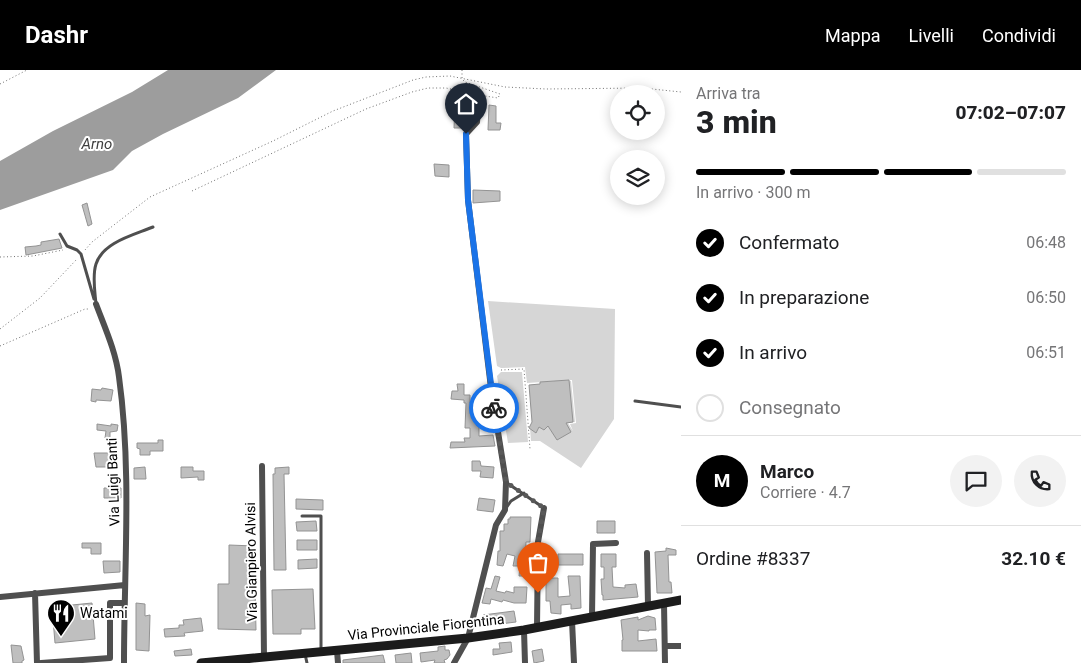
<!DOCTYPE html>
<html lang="it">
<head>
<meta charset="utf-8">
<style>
	body { margin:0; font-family:Roboto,sans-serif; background:#f2f2f2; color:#202124; height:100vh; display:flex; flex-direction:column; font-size:19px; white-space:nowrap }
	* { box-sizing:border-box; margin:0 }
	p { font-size:16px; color:#757577 }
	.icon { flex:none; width:28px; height:28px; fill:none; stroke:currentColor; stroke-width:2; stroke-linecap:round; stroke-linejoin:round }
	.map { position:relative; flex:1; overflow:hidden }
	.sheet { display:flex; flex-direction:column; background:#fff; width:400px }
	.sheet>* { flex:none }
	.buttons { position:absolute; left:610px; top:15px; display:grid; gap:10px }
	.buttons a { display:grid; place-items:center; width:55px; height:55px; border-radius:50%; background:#fff; box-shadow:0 2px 12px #0003; font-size:25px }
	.pin { position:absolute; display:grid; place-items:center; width:42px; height:42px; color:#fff; margin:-51px -21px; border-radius:50% 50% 50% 0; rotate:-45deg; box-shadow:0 0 5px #0007 }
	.pin .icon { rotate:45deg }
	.courier { position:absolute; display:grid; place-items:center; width:50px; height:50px; margin:-25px; border:4px solid #1a73e8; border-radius:50%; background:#fff; color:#222; box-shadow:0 1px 6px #0007 }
	.summary em { font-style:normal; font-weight:800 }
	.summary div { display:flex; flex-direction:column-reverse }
	.summary { display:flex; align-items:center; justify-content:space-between; height:85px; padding:0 15px }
	h1 { font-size:32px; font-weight:800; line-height:38px }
	.bar { display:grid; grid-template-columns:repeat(4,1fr); gap:8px 5px; align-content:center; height:60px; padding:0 15px }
	.bar i { height:6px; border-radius:4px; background:#e0e0e0 }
	.bar .current { background:#000 }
	.bar p { grid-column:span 4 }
	.line { display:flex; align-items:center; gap:12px; padding:0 15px; border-top:1px solid #e0e0e0 }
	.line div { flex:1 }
	.round { display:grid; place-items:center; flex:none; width:52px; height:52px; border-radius:26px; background:#f2f2f2 }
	ol { padding:0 15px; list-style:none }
	li { display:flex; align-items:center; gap:15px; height:55px }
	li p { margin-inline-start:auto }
	li .icon { padding:5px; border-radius:50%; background:#000; color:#fff; stroke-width:4 }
	li:last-child { color:#757577 }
	li i { width:28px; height:28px; border:2px solid #e0e0e0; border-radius:50% }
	header { display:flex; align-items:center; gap:30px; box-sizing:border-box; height:70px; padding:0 25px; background:#000; color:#fff }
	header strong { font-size:24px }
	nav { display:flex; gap:28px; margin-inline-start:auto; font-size:18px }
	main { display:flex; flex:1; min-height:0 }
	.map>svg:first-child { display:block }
	.green { fill:#d6d6d6 }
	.water { fill:#9d9d9d }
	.building { fill:#bfbfbf; stroke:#939393 }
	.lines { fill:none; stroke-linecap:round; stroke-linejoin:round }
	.path { stroke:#717171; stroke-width:1; stroke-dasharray:1 2.5; stroke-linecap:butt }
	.lane { stroke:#4f4f4f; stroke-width:3 }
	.street { stroke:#4f4f4f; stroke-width:6 }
	.secondary { stroke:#1c1c1c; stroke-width:9 }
	.done { stroke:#595959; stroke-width:5; stroke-dasharray:0 9 }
	.route { stroke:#1a73e8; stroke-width:6 }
	.labels { text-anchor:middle; stroke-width:4; stroke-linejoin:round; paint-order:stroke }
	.street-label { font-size:14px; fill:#000; stroke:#fff }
	.poi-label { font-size:14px; fill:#000; stroke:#fff; text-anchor:start }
	.water-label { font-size:15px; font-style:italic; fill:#3e3e3e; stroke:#fff }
</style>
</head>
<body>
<header>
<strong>Dashr</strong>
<nav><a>Mappa</a><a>Livelli</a><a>Condividi</a></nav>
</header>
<main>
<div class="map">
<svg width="681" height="593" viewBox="0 0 681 593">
	<rect width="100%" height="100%" fill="#fff"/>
	<path class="green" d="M488,231L615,239L614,349L581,398L540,371H531L530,358L533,351V342H531L530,315L571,311L575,352L568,353L573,361L570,354L576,353L572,310L527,313L525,297L501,298L497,296Z
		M501,302H522L528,372L508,373L497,306Z"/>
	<path class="water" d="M168,0H276L238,28L163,64L132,81L113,100L0,140V91L53,61L132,22Z"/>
	<path class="building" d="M455,32H464V58H454Z
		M489,35L496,36V53H501L500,60H488Z
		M434,94L449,95V107L435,106Z
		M473,120L500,121V131L473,133Z
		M87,133L92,154L88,156L82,135Z
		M59,169L62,178L26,185L25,177L36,176L41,175V172Z
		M569,310L573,352L566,353L571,362L557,370L548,356L544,360L539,357L536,363L529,358L532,352L529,315L540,314V312Z
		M457,314H464V325H470V333L478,334L477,356H479V366L493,365L495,376L450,378L451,372H465L464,368H470V358H465L466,333H464V330L451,329L452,321H458Z
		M102,318L113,320L111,331L96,330V332L91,331L92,319L101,320Z
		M97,354L111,356V354L118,355L117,361L110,362V369L105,368L106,361L97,360Z
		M158,370H163V381H150V385H140V379L137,378V373H158Z
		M94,383H111V388L113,389V397H96Z
		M472,391H480L481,396L494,397L493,408L480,407L481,401H472Z
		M145,397L146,409H134V398Z
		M181,397H193V401H204V410H198V407L181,408Z
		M289,397V404H284L286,500H274L273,404H275V398Z
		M104,418H121V428H104Z
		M479,428L495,430L493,442L477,440Z
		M296,429L323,430V440L296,439Z
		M510,447H531L530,472H526L525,495H528V506H519L520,496H513L515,486L507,484L503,496L497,495L498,481H500V461H504V454H508V449H510Z
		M316,451L317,461H297L296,452Z
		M597,451H615V463H597Z
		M297,470H317V480H297Z
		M82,473H101V484H91V478H82Z
		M229,475L254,476L256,560L218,559V514H229Z
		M666,478L676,480V485H668L669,512H671L672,523H657L655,482L666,481Z
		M558,484H583V495H558Z
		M601,484H616V497H612L613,517L625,518V515L636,514L638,527L603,530V525H602L601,509H604V497H601Z
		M317,489V498L298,499V490Z
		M103,491H120V502L104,503Z
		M495,506L500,507L496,521L505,523L506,521L514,523V517H527L526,533H514L503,530L502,532L491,529L490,534L482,533L486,518L491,519Z
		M568,506H580L581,538L571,539V534L561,535V544L551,543L550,531H546V508H558V527L570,526Z
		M313,519L315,559H301V564H273L272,520Z
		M92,533L95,569L55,573L52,537Z
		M136,533L145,534V546L150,545L149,581L136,580Z
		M514,541L516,552L484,556L483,545Z
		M648,546L655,548L656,560H649V561L638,560V571L656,569L657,581H622V570H623L621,550L638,547V550Z
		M201,548L203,561L184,563L185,566L165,567L164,559L179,558V555H184L183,550Z
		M511,572L512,582L493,585V579H500L499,573Z
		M11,575L21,576L24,590L22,591V593H13Z
		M445,576V580H449L450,585L447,589L444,590L445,593H434L435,590L421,592L420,583L438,581V577Z
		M191,579L192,585L175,586L174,581Z
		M542,579L544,591L534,593L532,581Z
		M411,583L412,593H396L395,585Z
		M383,585L385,593H343V590Z"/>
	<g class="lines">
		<path class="path" d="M462,0V9L465,12L500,24L498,28L485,26
			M0,14L27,0
			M192,121L366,39L412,22L428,18H446L474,24
			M85,180L92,172L150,127L273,71L333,41L413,10L426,7L450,6L505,17L546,19L642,18L681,22
			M0,187L33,186L63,180
			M0,259L40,228L77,189
			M0,276L85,239H90
			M501,300L524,299L530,379"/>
		<path class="lane" d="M60,164L67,176L77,180L81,184L94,229
			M96,234C95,222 92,206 96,194C103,172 134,165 153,157
			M635,331L681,337
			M507,413L544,438
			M506,438L511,431L524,423
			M302,446H321V582
			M305,584L307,593"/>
		<path class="street" d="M96,234C105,258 116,282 119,307C132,401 124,498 124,593
			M262,396L264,587
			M647,483L648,536
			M35,523L37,593
			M0,527L125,515
			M664,533L665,593
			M592,547L593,474L616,473
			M572,551L574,593
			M537,557L538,472L544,438
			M524,560L525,593
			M666,576H681
			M337,581L338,593
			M41,593L110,588V533H124
			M454,593L468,568L496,455L505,440L506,412L491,318L468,130L466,64L477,52L479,26"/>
		<path class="secondary" d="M201,593L468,568L524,560L681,530"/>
	</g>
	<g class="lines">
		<path class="done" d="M494,338L506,412L544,438L538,472V523"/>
		<path class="route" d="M466,64L468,130L494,338"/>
	</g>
	<defs>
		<g id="restaurant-pin" transform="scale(1.4375)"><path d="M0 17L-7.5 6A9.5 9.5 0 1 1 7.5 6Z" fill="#000" stroke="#fff"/><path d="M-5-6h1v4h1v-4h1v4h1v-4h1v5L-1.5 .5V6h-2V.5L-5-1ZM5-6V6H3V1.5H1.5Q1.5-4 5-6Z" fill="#fff"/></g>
	</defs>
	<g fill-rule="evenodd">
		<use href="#restaurant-pin" x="61" y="543"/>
	</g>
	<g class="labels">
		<g class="street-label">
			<text transform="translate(113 412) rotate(-92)" y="5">Via Luigi Banti</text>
			<text transform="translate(251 492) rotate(-91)" y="5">Via Gianpiero Alvisi</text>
			<text transform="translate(426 557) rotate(-6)" y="5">Via Provinciale Fiorentina</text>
		</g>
		<g class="poi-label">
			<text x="80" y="548">Watami</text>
		</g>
		<g class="water-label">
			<text x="97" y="79">Arno</text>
		</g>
	</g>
</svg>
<div class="buttons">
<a><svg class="icon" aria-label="locate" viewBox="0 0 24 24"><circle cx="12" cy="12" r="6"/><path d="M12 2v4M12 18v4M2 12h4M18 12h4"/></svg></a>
<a><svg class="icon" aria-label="layers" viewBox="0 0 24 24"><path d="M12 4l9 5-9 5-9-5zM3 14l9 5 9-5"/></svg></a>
</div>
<div class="pin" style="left:538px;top:523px;background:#ea580c"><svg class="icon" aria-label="bag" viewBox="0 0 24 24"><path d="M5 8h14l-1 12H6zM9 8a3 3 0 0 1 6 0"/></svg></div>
<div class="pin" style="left:466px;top:64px;background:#1f2937"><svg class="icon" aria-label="home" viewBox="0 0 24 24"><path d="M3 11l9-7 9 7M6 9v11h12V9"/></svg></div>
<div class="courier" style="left:494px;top:338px"><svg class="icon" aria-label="bike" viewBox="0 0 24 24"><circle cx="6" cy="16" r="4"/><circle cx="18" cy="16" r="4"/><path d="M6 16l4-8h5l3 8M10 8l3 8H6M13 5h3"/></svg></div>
</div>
<section class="sheet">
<div class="summary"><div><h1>3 min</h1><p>Arriva tra</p></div><em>07:02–07:07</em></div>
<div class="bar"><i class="current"></i><i class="current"></i><i class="current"></i><i></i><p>In arrivo · 300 m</p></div>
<ol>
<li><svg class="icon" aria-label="check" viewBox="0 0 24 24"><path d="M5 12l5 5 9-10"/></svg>Confermato<p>06:48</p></li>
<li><svg class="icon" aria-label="check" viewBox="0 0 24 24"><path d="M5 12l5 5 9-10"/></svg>In preparazione<p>06:50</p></li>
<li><svg class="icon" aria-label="check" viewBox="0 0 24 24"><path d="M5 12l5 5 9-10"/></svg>In arrivo<p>06:51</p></li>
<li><i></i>Consegnato</li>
</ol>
<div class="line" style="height:90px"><b class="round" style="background:#000;color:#fff">M</b><div><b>Marco</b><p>Corriere · 4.7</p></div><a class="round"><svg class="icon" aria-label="chat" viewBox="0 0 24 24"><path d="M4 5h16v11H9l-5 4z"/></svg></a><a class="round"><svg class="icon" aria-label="phone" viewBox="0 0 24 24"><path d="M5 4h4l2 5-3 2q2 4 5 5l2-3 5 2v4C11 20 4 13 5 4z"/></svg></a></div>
<div class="line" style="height:65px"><div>Ordine #8337</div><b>32.10 €</b></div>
</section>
</main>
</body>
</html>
